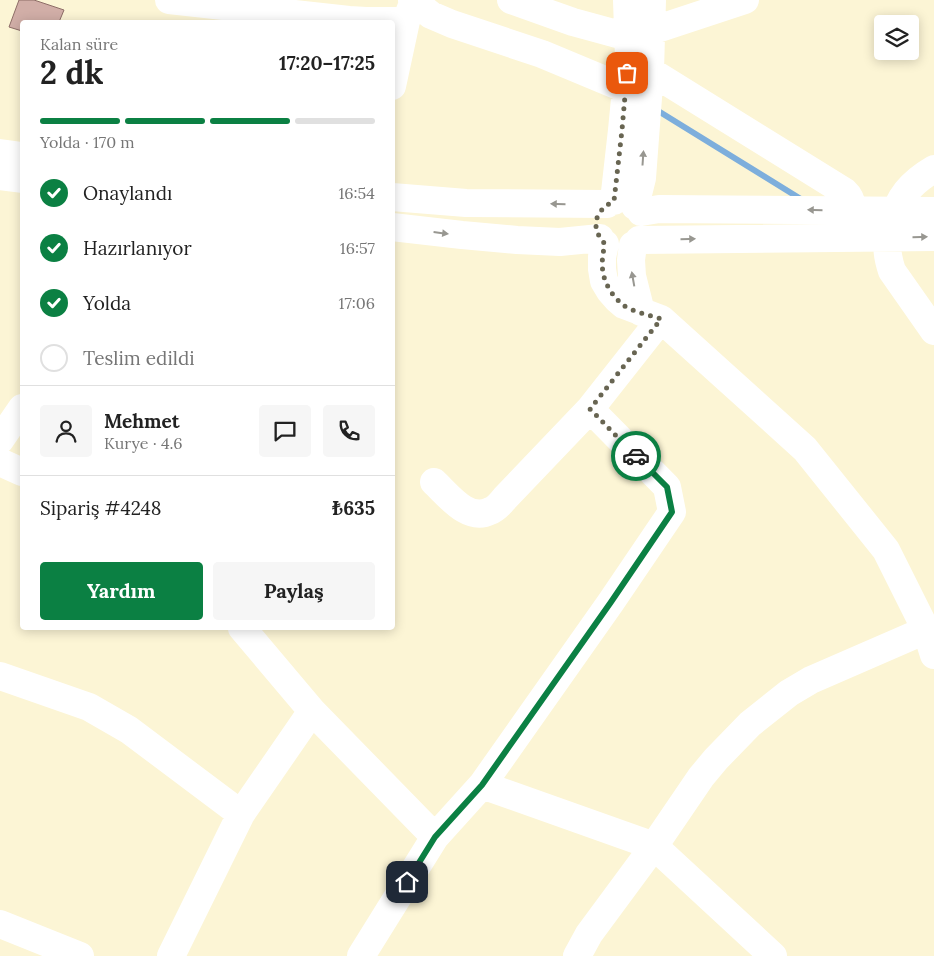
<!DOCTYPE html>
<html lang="tr">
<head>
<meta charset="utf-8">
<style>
	body { margin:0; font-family:Lora,serif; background:#f6f6f6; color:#222; height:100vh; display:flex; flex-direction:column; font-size:19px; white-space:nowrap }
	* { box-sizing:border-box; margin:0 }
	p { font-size:16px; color:#767676 }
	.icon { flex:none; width:28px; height:28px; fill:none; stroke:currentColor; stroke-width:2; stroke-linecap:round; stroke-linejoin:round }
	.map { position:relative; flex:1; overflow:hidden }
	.side { position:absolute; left:20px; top:20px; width:375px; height:610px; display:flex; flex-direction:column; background:#fff; border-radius:5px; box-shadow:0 2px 12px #0003 }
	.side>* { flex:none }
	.fabs { position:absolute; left:874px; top:15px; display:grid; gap:10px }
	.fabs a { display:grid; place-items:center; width:45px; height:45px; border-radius:5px; background:#fff; box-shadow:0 2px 12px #0003; font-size:25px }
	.pin { position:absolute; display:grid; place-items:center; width:42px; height:42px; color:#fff; margin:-21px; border-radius:10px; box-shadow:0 2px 8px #0006 }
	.courier { position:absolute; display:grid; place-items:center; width:50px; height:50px; margin:-25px; border:4px solid #0b8043; border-radius:50%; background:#fff; color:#222; box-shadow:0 1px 6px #0007 }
	.head em { font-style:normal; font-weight:700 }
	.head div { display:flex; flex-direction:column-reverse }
	.head { display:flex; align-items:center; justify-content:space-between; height:85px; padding:0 20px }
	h1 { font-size:32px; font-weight:700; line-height:38px }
	.bar { display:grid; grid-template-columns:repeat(4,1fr); gap:8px 5px; align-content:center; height:60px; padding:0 20px }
	.bar i { height:6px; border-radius:4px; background:#e0e0e0 }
	.bar .on { background:#0b8043 }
	.bar p { grid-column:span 4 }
	.line { display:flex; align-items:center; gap:12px; padding:0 20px; border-top:1px solid #e0e0e0 }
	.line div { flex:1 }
	.round { display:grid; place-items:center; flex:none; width:52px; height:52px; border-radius:5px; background:#f6f6f6 }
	ol { padding:0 20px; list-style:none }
	li { display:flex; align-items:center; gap:15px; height:55px }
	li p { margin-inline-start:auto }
	li .icon { padding:5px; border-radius:50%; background:#0b8043; color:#fff; stroke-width:4 }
	li:last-child { color:#767676 }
	li i { width:28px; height:28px; border:2px solid #e0e0e0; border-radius:50% }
	.button { display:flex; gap:10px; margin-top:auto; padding:10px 20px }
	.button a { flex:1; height:58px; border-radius:5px; background:#0b8043; color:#fff; font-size:20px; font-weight:700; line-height:58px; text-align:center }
	.button a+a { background:#f6f6f6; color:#222 }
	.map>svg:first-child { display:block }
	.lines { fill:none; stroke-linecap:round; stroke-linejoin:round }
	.stream { stroke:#7daedc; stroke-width:6 }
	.building { fill:#d1aea7; stroke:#8d6d67 }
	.minor { stroke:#fff; stroke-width:28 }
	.oneway { fill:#989791 }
	.done { stroke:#686552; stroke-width:5; stroke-dasharray:0 9 }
	.route { stroke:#0b8043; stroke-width:6 }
</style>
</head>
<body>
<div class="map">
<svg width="934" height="956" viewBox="0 0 934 956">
	<rect width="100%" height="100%" fill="#fcf5d5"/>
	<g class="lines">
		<path class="stream" d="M655,109L804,201"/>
	</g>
	<path class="building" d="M19,0H34L64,10L59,22H22V31L9,27Z"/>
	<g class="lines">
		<path class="minor" d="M169,0L349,20L366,21H406
			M412,0L431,15L452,24L542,54L626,89
			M511,0L573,22L628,37L651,31L745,0
			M629,58L845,192C857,203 852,223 852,238
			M392,86L406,21L413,3
			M0,153L22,156
			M934,169C910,183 899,197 891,224C886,243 886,253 892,271L934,331
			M0,176L22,179
			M392,197L466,203L607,204
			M614,201L622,130L629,58L627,0
			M635,206L642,178L650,71L652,0
			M641,212L659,209L934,211
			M392,227L462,235L517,240L560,242L600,238
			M639,240L934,237
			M605,244L602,257V269L604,281L610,291L617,299L624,305L661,319L805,449L886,550L926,630L934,655
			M633,245L631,260L632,276L641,312
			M0,440L22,408
			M0,462L22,472
			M434,482C449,496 468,522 490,511C496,509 501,503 505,498L590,409
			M242,628L312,711L435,837
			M0,676L89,707L129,730L241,814L171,956
			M482,785L611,602L672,512L667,487L590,409L661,319
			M241,814L312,711
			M0,924L80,956
			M361,956L435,837L482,785L654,846L773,956
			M577,956L589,934L654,846L701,777L716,759L750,724L789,693L811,680L926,630"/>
	</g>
	<defs><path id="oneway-solid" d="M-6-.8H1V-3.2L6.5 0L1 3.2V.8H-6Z" transform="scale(1.25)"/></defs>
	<g class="oneway">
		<use href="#oneway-solid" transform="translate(643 158) rotate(-86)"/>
		<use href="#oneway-solid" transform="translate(558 204) rotate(-179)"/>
		<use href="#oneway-solid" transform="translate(815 210) rotate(-179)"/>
		<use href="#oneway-solid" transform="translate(441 233) rotate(7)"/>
		<use href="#oneway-solid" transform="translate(920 237) rotate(-1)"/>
		<use href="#oneway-solid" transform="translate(688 239) rotate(-1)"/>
		<use href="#oneway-solid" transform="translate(633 279) rotate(-100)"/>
	</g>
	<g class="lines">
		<path class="done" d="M627,73L622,130L614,201C594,211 590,228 605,244C600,264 601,280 615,297C617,299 620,303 623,305C633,312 650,315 661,319L590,409L636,456"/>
		<path class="route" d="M407,882L435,837L482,785L611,602L672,512L667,487L636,456"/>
	</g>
</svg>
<div class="fabs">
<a><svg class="icon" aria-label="layers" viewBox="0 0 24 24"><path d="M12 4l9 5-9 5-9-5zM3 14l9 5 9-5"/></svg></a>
</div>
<div class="pin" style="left:627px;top:73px;background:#ea580c"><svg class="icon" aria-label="bag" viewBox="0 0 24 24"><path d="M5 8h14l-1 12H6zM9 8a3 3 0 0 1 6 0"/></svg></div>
<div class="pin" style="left:407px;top:882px;background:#1f2937"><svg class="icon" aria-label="home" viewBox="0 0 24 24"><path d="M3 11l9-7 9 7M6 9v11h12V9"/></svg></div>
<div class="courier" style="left:636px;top:456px"><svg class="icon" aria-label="car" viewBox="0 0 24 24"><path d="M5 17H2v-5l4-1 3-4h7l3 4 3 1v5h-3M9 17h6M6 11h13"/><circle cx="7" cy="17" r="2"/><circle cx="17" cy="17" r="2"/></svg></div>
<section class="side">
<div class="head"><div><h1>2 dk</h1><p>Kalan süre</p></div><em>17:20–17:25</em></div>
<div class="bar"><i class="on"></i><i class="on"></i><i class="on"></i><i></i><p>Yolda · 170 m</p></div>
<ol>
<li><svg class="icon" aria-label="check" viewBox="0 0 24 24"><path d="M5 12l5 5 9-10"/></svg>Onaylandı<p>16:54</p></li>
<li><svg class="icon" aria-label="check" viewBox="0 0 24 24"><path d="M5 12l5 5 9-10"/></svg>Hazırlanıyor<p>16:57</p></li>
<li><svg class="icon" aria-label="check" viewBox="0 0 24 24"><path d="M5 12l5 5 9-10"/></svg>Yolda<p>17:06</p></li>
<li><i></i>Teslim edildi</li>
</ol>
<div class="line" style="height:90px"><a class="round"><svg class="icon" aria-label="person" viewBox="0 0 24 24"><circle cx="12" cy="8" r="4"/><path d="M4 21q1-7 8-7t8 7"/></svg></a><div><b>Mehmet</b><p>Kurye · 4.6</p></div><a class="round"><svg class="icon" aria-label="chat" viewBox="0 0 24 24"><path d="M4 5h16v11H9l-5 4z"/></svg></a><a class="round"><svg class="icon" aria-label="phone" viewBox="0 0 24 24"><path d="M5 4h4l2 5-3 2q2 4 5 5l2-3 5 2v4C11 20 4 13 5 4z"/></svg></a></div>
<div class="line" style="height:65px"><div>Sipariş #4248</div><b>₺635</b></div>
<div class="button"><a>Yardım</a><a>Paylaş</a></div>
</section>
</div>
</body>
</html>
